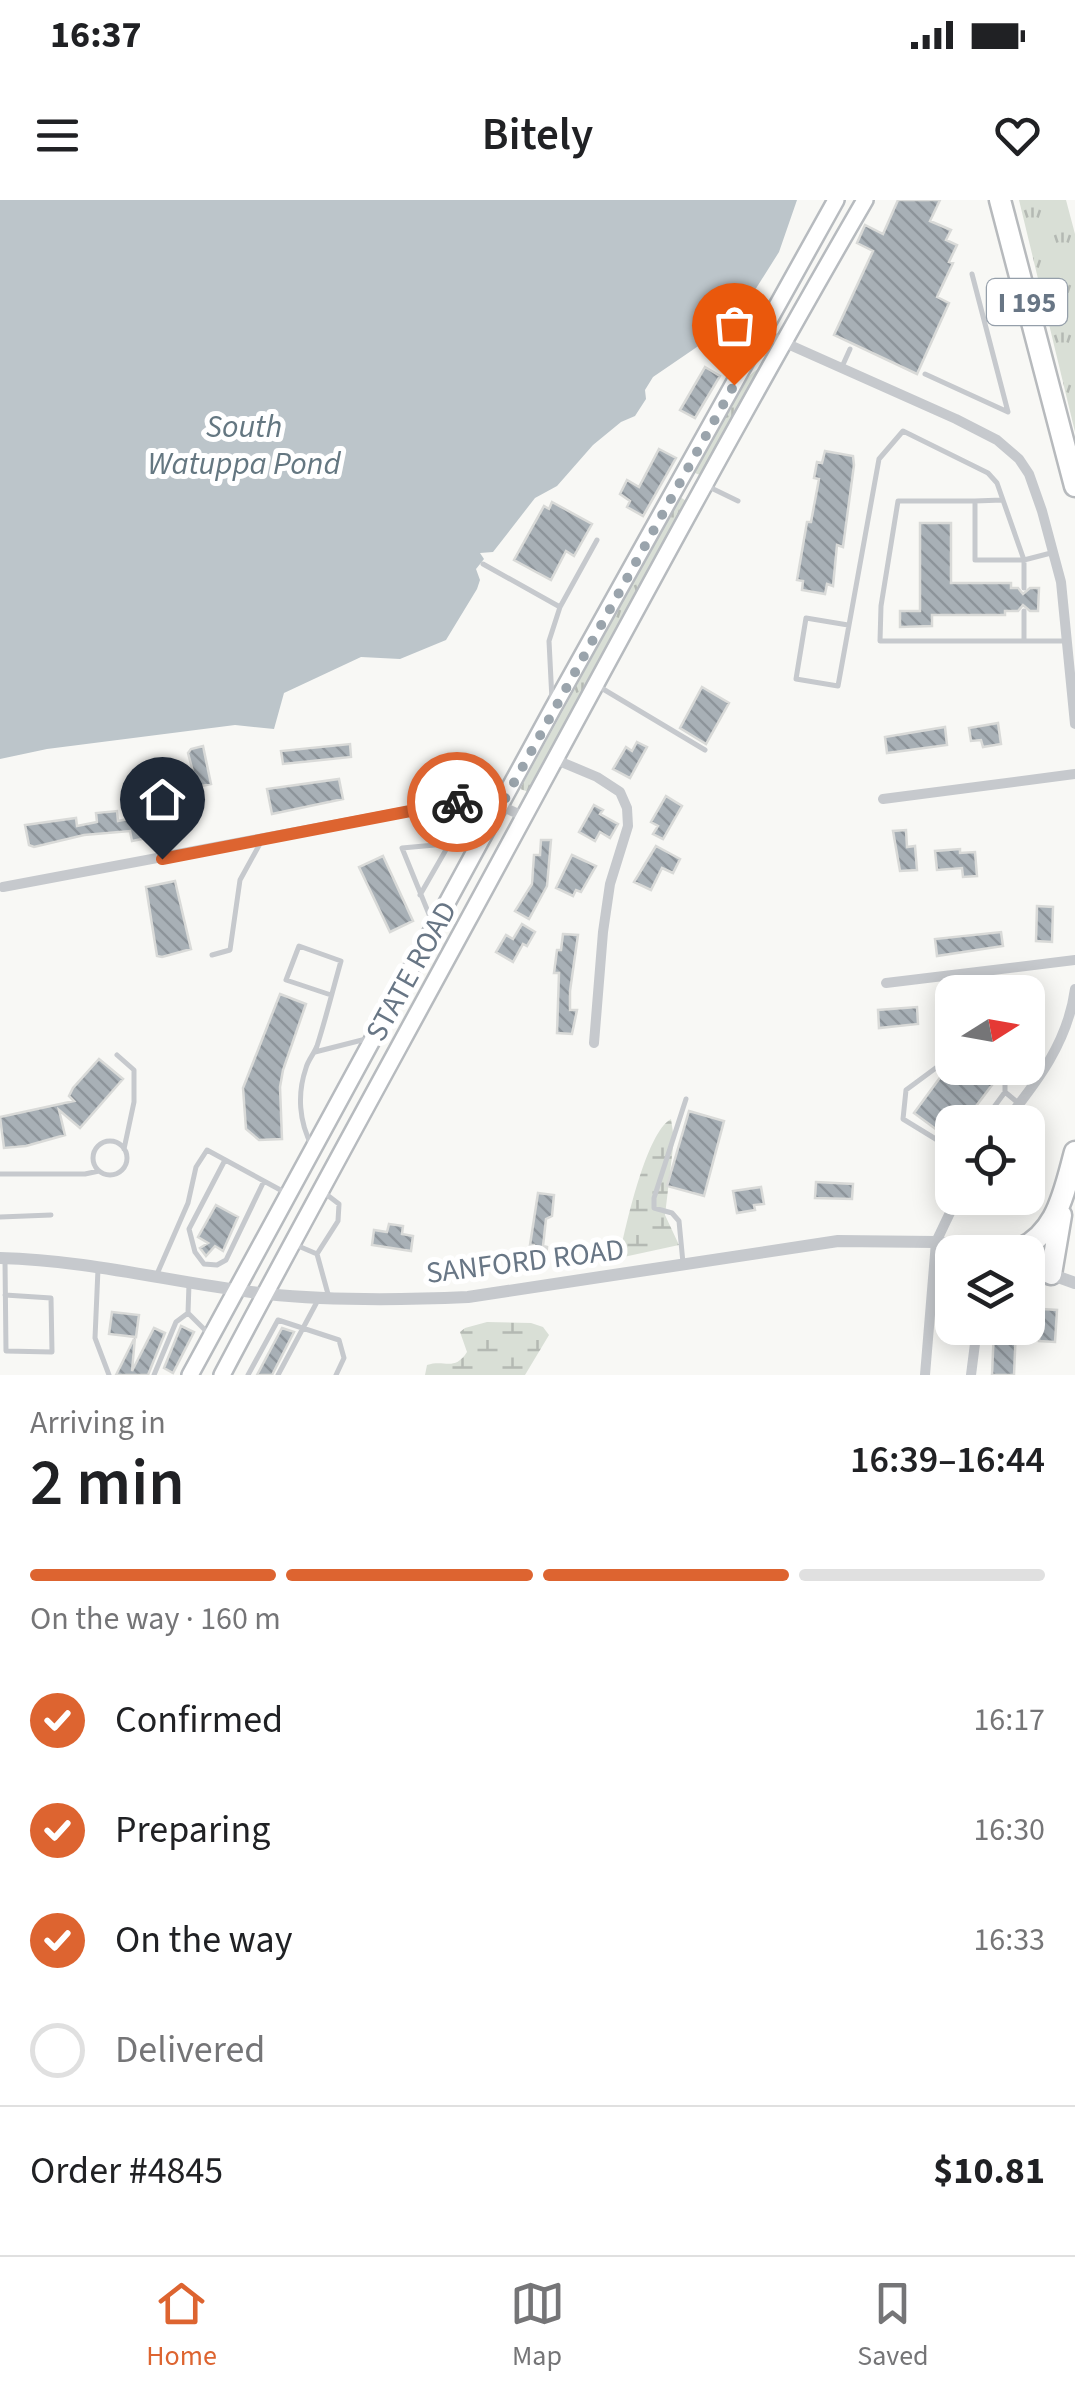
<!DOCTYPE html>
<html lang="en">
<head>
<meta charset="utf-8">
<style>
	body { margin:0; font-family:"Source Sans 3",sans-serif; background:#f6f6f6; color:#202124; height:100vh; display:flex; flex-direction:column; font-size:38px; white-space:nowrap }
	* { box-sizing:border-box; margin:0 }
	p { font-size:32px; color:#757577 }
	.icon { flex:none; width:55px; height:55px; fill:none; stroke:currentColor; stroke-width:2; stroke-linecap:round; stroke-linejoin:round }
	.map { position:relative; height:1175px; overflow:hidden }
	.sheet { display:flex; flex-direction:column; background:#fff; flex:1 }
	.sheet>* { flex:none }
	.needle { width:65px; rotate:79deg }
	.tools { position:absolute; left:935px; top:775px; display:grid; gap:20px }
	.tools a { display:grid; place-items:center; width:110px; height:110px; border-radius:20px; background:#fff; box-shadow:0 5px 25px #0003; font-size:50px }
	.pin { position:absolute; display:grid; place-items:center; width:85px; height:85px; color:#fff; margin:-102px -42px; border-radius:50% 50% 50% 0; rotate:-45deg; box-shadow:0 0 10px #0007 }
	.pin .icon { rotate:45deg }
	.courier { position:absolute; display:grid; place-items:center; width:100px; height:100px; margin:-50px; border:8px solid #dd6430; border-radius:50%; background:#fff; color:#222; box-shadow:0 2px 12px #0007 }
	.summary em { font-style:normal; font-weight:600 }
	.summary div { display:flex; flex-direction:column-reverse }
	.summary { display:flex; align-items:center; justify-content:space-between; height:170px; padding:0 30px }
	h1 { font-size:65px; font-weight:600; line-height:75px }
	.bar { display:grid; grid-template-columns:repeat(4,1fr); gap:15px 10px; align-content:center; height:120px; padding:0 30px }
	.bar i { height:12px; border-radius:8px; background:#e0e0e0 }
	.bar .active { background:#dd6430 }
	.bar p { grid-column:span 4 }
	.line { display:flex; align-items:center; gap:25px; padding:0 30px; border-top:2px solid #e0e0e0 }
	.line div { flex:1 }
	ol { padding:0 30px; list-style:none }
	li { display:flex; align-items:center; gap:30px; height:110px }
	li p { margin-inline-start:auto }
	li .icon { padding:10px; border-radius:50%; background:#dd6430; color:#fff; stroke-width:4 }
	li:last-child { color:#757577 }
	li i { width:55px; height:55px; border:5px solid #e0e0e0; border-radius:50% }
	.status { display:flex; justify-content:space-between; align-items:center; height:70px; padding:0 50px; background:#fff; direction:ltr }
	.status svg { height:28px; fill:currentColor }
	header { display:flex; justify-content:space-between; align-items:center; height:130px; padding:0 30px; background:#fff; font-size:45px; font-weight:600 }
	.dock { display:flex; justify-content:space-around; align-items:center; height:140px; border-top:2px solid #e0e0e0; background:#fff; font-size:28px; color:#757577 }
	.dock a { display:grid; justify-items:center; gap:5px }
	.dock .active { color:#dd6430 }
	.map>svg:first-child { display:block }
	.grass { fill:url(#grass-tufts) }
	.wetland { fill:url(#wetland-marsh) }
	.water { fill:#bcc5ca }
	.building { fill:url(#building-back-hatch); stroke:#d9dad8; stroke-width:2.5 }
	.lines { fill:none; stroke-linecap:round; stroke-linejoin:round }
	.primary-casing { stroke:#b7bbbf; stroke-width:20 }
	.motorway-casing { stroke:#b7babd; stroke-width:25 }
	.service { stroke:#c6c9cd; stroke-width:5 }
	.minor { stroke:#c6c9cd; stroke-width:10 }
	.tertiary { stroke:#c6c9cd; stroke-width:12 }
	.primary { stroke:#fff; stroke-width:15 }
	.motorway { stroke:#fff; stroke-width:20 }
	.done { stroke:#9aa4ac; stroke-width:10; stroke-dasharray:0 18 }
	.route { stroke:#dd6430; stroke-width:12 }
	.labels { text-anchor:middle; stroke-width:10; stroke-linejoin:round; paint-order:stroke }
	.shield { fill:#fff; stroke:#959faa; stroke-width:2.5 }
	.shield-label { font-size:28px; font-weight:bold; fill:#687685 }
	.street-label { font-size:30px; fill:#687685; stroke:#fff }
	.water-label { font-size:32px; font-style:italic; fill:#647781; stroke:#fff }
</style>
</head>
<body>
<div class="status"><b>16:37</b><svg viewBox="0 0 49 12"><path d="M0 12V9h3v3zM5 12V6h3v6zM10 12V3h3v9zM15 12V0h3v12zM26 1h20v11H26zM47 4h2v5h-2z"/></svg></div>
<header><svg class="icon" aria-label="menu" viewBox="0 0 24 24"><path d="M4 6h16M4 12h16M4 18h16"/></svg>Bitely<svg class="icon" aria-label="heart" viewBox="0 0 24 24"><path d="M12 20l-8-8c-3-5 5-10 8-4 3-6 11-1 8 4z"/></svg></header>
<div class="map">
<svg width="1075" height="1175" viewBox="0 0 1075 1175">
	<defs>
		<pattern id="grass-tufts" width="24" height="20" patternUnits="userSpaceOnUse" patternTransform="scale(2.5)"><rect width="24" height="20" fill="#d9dfd6"/><path d="M3 7l-1-3M5 7V3M7 7l1-3M15 17l-1-3M17 17v-4M19 17l1-3" fill="none" stroke="#b4b9b3"/></pattern>
		<pattern id="wetland-marsh" width="20" height="14" patternUnits="userSpaceOnUse" patternTransform="scale(2.5)"><rect width="20" height="14" fill="#d9dfd6"/><path d="M1 5h8M5 5V1M11 12h8M15 12V8" fill="none" stroke="#b4b9b3"/></pattern>
		<pattern id="building-back-hatch" width="6" height="6" patternUnits="userSpaceOnUse" patternTransform="scale(2.5)"><rect width="6" height="6" fill="#a8b0b6"/><path d="M-1 5l2 2M0 0l6 6M5-1l2 2" fill="none" stroke="#8d949a"/></pattern>
	</defs>
	<rect width="100%" height="100%" fill="#f8f8f5"/>
	<path class="grass" d="M1019,0H1066L1075,34V232Z
		M763,166L702,276L695,273C698,251 741,174 763,166Z
		M680,297L688,302L529,592L520,589Z"/>
	<path class="wetland" d="M671,919L674,939L665,1015L679,1045L619,1058C625,1029 646,932 671,919Z
		M487,1122L531,1123L543,1127L549,1135L525,1175H425L427,1165C445,1159 454,1172 467,1152L460,1132L465,1128Z"/>
	<path class="water" d="M0,0H797L779,52L743,109L713,136L653,177L645,190L646,199L635,216L621,222L593,245L557,286L535,298L493,352L480,353L484,359L476,369L480,380L477,389L446,440L400,459L361,457L284,493L274,529L235,525L47,549L0,559Z"/>
	<path class="building" d="M898,0H940L930,21L951,30L946,40L957,45L949,62L953,63L937,97L949,103L917,174L834,135L873,51L857,43L865,25L883,34Z
		M705,167L720,176L695,218L680,210Z
		M659,249L676,258L643,316L627,307L630,301L620,294L627,280L639,287Z
		M825,251L853,256L854,265L843,347L837,345L833,386L827,384L825,394L802,390L803,381L797,380L807,322H811L819,279L814,278L817,262L822,263Z
		M552,302L592,324L574,356L566,351L551,380L514,360L544,306L549,309Z
		M920,323H951V383H1011V388H1018L1023,394L1030,388H1039L1038,411H1030L1023,405L1018,411H1005V415H932V426L900,427V411H920Z
		M702,487L729,503L706,544L680,528Z
		M998,523L1001,544L983,547L981,540L971,541L969,528Z
		M945,527L947,545L887,553L885,537Z
		M637,542L647,547L630,578L613,569L626,547L632,551Z
		M350,544L351,557L283,564L281,551Z
		M203,546L211,584L197,587L188,553L191,549Z
		M339,579L343,599L272,614L267,589Z
		M666,596L682,606L663,639L653,634L658,626L651,622Z
		M594,605L603,610L600,614L618,624L610,638L600,632L595,641L579,632Z
		M117,611L118,621L158,613L162,635L132,641L130,631L84,635L34,647L29,645L25,625L76,618L77,626L97,622L96,613Z
		M906,630L907,647L915,646L917,670L900,671L893,631Z
		M541,640H551L547,686L529,719L515,711L532,684L534,655H540Z
		M656,646L680,659L673,673L662,668L651,690L634,682Z
		M960,649V653L975,652L977,676L963,677L962,668L937,670L935,651Z
		M572,655L596,666L581,692L576,690L573,696L556,688Z
		M383,656L413,721L390,732L359,667Z
		M175,681L191,749L162,757L157,756L146,687Z
		M1037,706L1053,707L1052,742L1036,741Z
		M522,724L535,732L527,746L523,744L513,762L496,752L506,735L513,739Z
		M1001,732L1003,746L937,756L935,739Z
		M563,734L578,735L570,791V810H577L572,834L557,833L559,773H554L557,750H561Z
		M280,794L306,804L283,870L280,887L282,939L259,940L246,929L243,888Z
		M917,807L918,824L879,828L878,810Z
		M99,859L123,879L80,928L59,910L65,935L26,946L4,948L0,917L74,901L69,896L73,888Z
		M947,868H968L992,885L964,922H952V941L914,913Z
		M689,911L724,921L704,996L667,986Z
		M816,982L853,984L852,999L815,998Z
		M761,987L764,1004L754,1005L755,1010L737,1013L733,991Z
		M538,993L554,995L552,1016L546,1019L543,1046L547,1047L545,1065L531,1063L534,1045H530Z
		M216,1005L238,1017L223,1051L215,1046L206,1056L200,1048L208,1043L198,1037Z
		M389,1024L403,1026L402,1034L413,1036L411,1051L372,1045L374,1030L387,1032Z
		M1042,1109L1057,1110L1055,1142L1039,1141Z
		M112,1112L139,1115L136,1137L109,1134Z
		M181,1126L194,1132L173,1173L164,1168Z
		M154,1128L165,1133L148,1175H116L135,1137L132,1171Z
		M282,1128L294,1132L272,1175H257Z
		M994,1128H1016L1014,1175H992Z"/>
	<g class="lines">
		<g class="primary-casing">
			<path id="primary" d="M190,1175L553,508L836,0
				M222,1175C302,1023 385,873 467,722C598,481 727,238 865,0"/>
		</g>
		<g class="motorway-casing">
			<path id="motorway" d="M1000,0L1075,286
				M985,1052H988
				M1013,1052C1057,1037 1064,992 1075,952
				M1051,1074L1061,1015"/>
		</g>
		<path class="service" d="M841,169L850,149
			M925,174L1008,212L972,74
			M705,285L738,301
			M975,301L1002,300
			M483,364L560,407
			M1024,388V360H975V301H898L881,406L880,441H1068
			M1024,411V441
			M848,425L806,418L796,479L838,486L879,259L903,231L988,273L997,283L1024,360L1051,353
			M598,486L705,550
			M552,500L549,441L560,407L597,340
			M420,695L451,641
			M433,724L402,648L479,641
			M212,755L230,750L240,680L262,640
			M315,852L370,838
			M117,855L134,870V902L124,949
			M952,856L906,890L903,919L952,949
			M986,868L1005,880V892
			M1005,880L1013,868
			M983,922L1005,892L1017,902
			M93 958a17 17 0 1 1 34 0a17 17 0 1 1-34 0Z
			M312,946C299,922 297,894 306,868C308,860 314,854 317,846C326,818 333,789 341,761L299,746L286,780L331,795
			M225,960L189,1029L195,1052L204,1064L217,1065L226,1060L264,981
			M0,974H85L99,971
			M0,1017L51,1015
			M296,1045L317,1054L338,1021L339,1004L322,991
			M317,1054L328,1094
			M5,1061L6,1151L52,1152L51,1098L5,1095
			M683,1063L679,1021L672,1013L654,1008V998L686,899
			M98,1069L95,1138L109,1175
			M157,1074L188,1003L196,967L207,950L286,993
			M189,1084L188,1113L209,1134
			M154,1175L176,1122L188,1113
			M248,1175L278,1120L339,1140L344,1158L336,1175
			M278,1175L318,1100"/>
		<path class="minor" d="M763,133L956,219L997,240L1019,259L1029,274L1042,311L1061,382L1075,524
			M554,559L597,577L620,592L627,608L628,626L610,684L603,732L594,843
			M883,599L1075,574
			M3,687L466,600L490,601L523,616
			M886,783L1075,760
			M1005,922C1037,882 1068,842 1075,789
			M925,1175L936,1042L957,998
			M971,1175L977,1128"/>
		<path class="tertiary" d="M0,1058C91,1060 178,1084 267,1094C334,1101 402,1100 468,1097L838,1041L936,1042L985,1052
			M1028,1066L1075,1083"/>
		<use href="#primary" class="primary"/>
		<use href="#motorway" class="motorway"/>
	</g>
	<g class="lines">
		<path class="done" d="M457,602L490,601L501,606L734,185"/>
		<path class="route" d="M162,659L457,602"/>
	</g>
	<g class="labels">
		<rect class="shield" x="987" y="79" width="80" height="46" rx="8"/>
		<g class="shield-label">
			<text x="1027" y="112">I 195</text>
		</g>
		<g class="street-label">
			<text transform="translate(411 771) rotate(-61)" y="10">STATE ROAD</text>
			<text transform="translate(525 1061) rotate(-7)" y="10">SANFORD ROAD</text>
		</g>
		<g class="water-label">
			<text x="244" y="237">South<tspan x="244" dy="37">Watuppa Pond</tspan></text>
		</g>
	</g>
</svg>
<div class="tools">
<a><svg class="needle" viewBox="-14 -14 28 28"><path d="M0-13l5 13h-10z" fill="#e53935"/><path d="M0 13l5-13h-10z" fill="#757577"/></svg></a>
<a><svg class="icon" aria-label="locate" viewBox="0 0 24 24"><circle cx="12" cy="12" r="6"/><path d="M12 2v4M12 18v4M2 12h4M18 12h4"/></svg></a>
<a><svg class="icon" aria-label="layers" viewBox="0 0 24 24"><path d="M12 4l9 5-9 5-9-5zM3 14l9 5 9-5"/></svg></a>
</div>
<div class="pin" style="left:734px;top:185px;background:#ea580c"><svg class="icon" aria-label="bag" viewBox="0 0 24 24"><path d="M5 8h14l-1 12H6zM9 8a3 3 0 0 1 6 0"/></svg></div>
<div class="pin" style="left:162px;top:659px;background:#1f2937"><svg class="icon" aria-label="home" viewBox="0 0 24 24"><path d="M3 11l9-7 9 7M6 9v11h12V9"/></svg></div>
<div class="courier" style="left:457px;top:602px"><svg class="icon" aria-label="bike" viewBox="0 0 24 24"><circle cx="6" cy="16" r="4"/><circle cx="18" cy="16" r="4"/><path d="M6 16l4-8h5l3 8M10 8l3 8H6M13 5h3"/></svg></div>
</div>
<section class="sheet">
<div class="summary"><div><h1>2 min</h1><p>Arriving in</p></div><em>16:39–16:44</em></div>
<div class="bar"><i class="active"></i><i class="active"></i><i class="active"></i><i></i><p>On the way · 160 m</p></div>
<ol>
<li><svg class="icon" aria-label="check" viewBox="0 0 24 24"><path d="M5 12l5 5 9-10"/></svg>Confirmed<p>16:17</p></li>
<li><svg class="icon" aria-label="check" viewBox="0 0 24 24"><path d="M5 12l5 5 9-10"/></svg>Preparing<p>16:30</p></li>
<li><svg class="icon" aria-label="check" viewBox="0 0 24 24"><path d="M5 12l5 5 9-10"/></svg>On the way<p>16:33</p></li>
<li><i></i>Delivered</li>
</ol>
<div class="line" style="height:130px"><div>Order #4845</div><b>$10.81</b></div>
</section>
<nav class="dock">
<a class="active"><svg class="icon" aria-label="home" viewBox="0 0 24 24"><path d="M3 11l9-7 9 7M6 9v11h12V9"/></svg>Home</a>
<a><svg class="icon" aria-label="map" viewBox="0 0 24 24"><path d="M3 6l6-2 6 2 6-2v14l-6 2-6-2-6 2zM9 4v14M15 6v14"/></svg>Map</a>
<a><svg class="icon" aria-label="saved" viewBox="0 0 24 24"><path d="M7 4h10v16l-5-4-5 4z"/></svg>Saved</a>
</nav>
</body>
</html>
